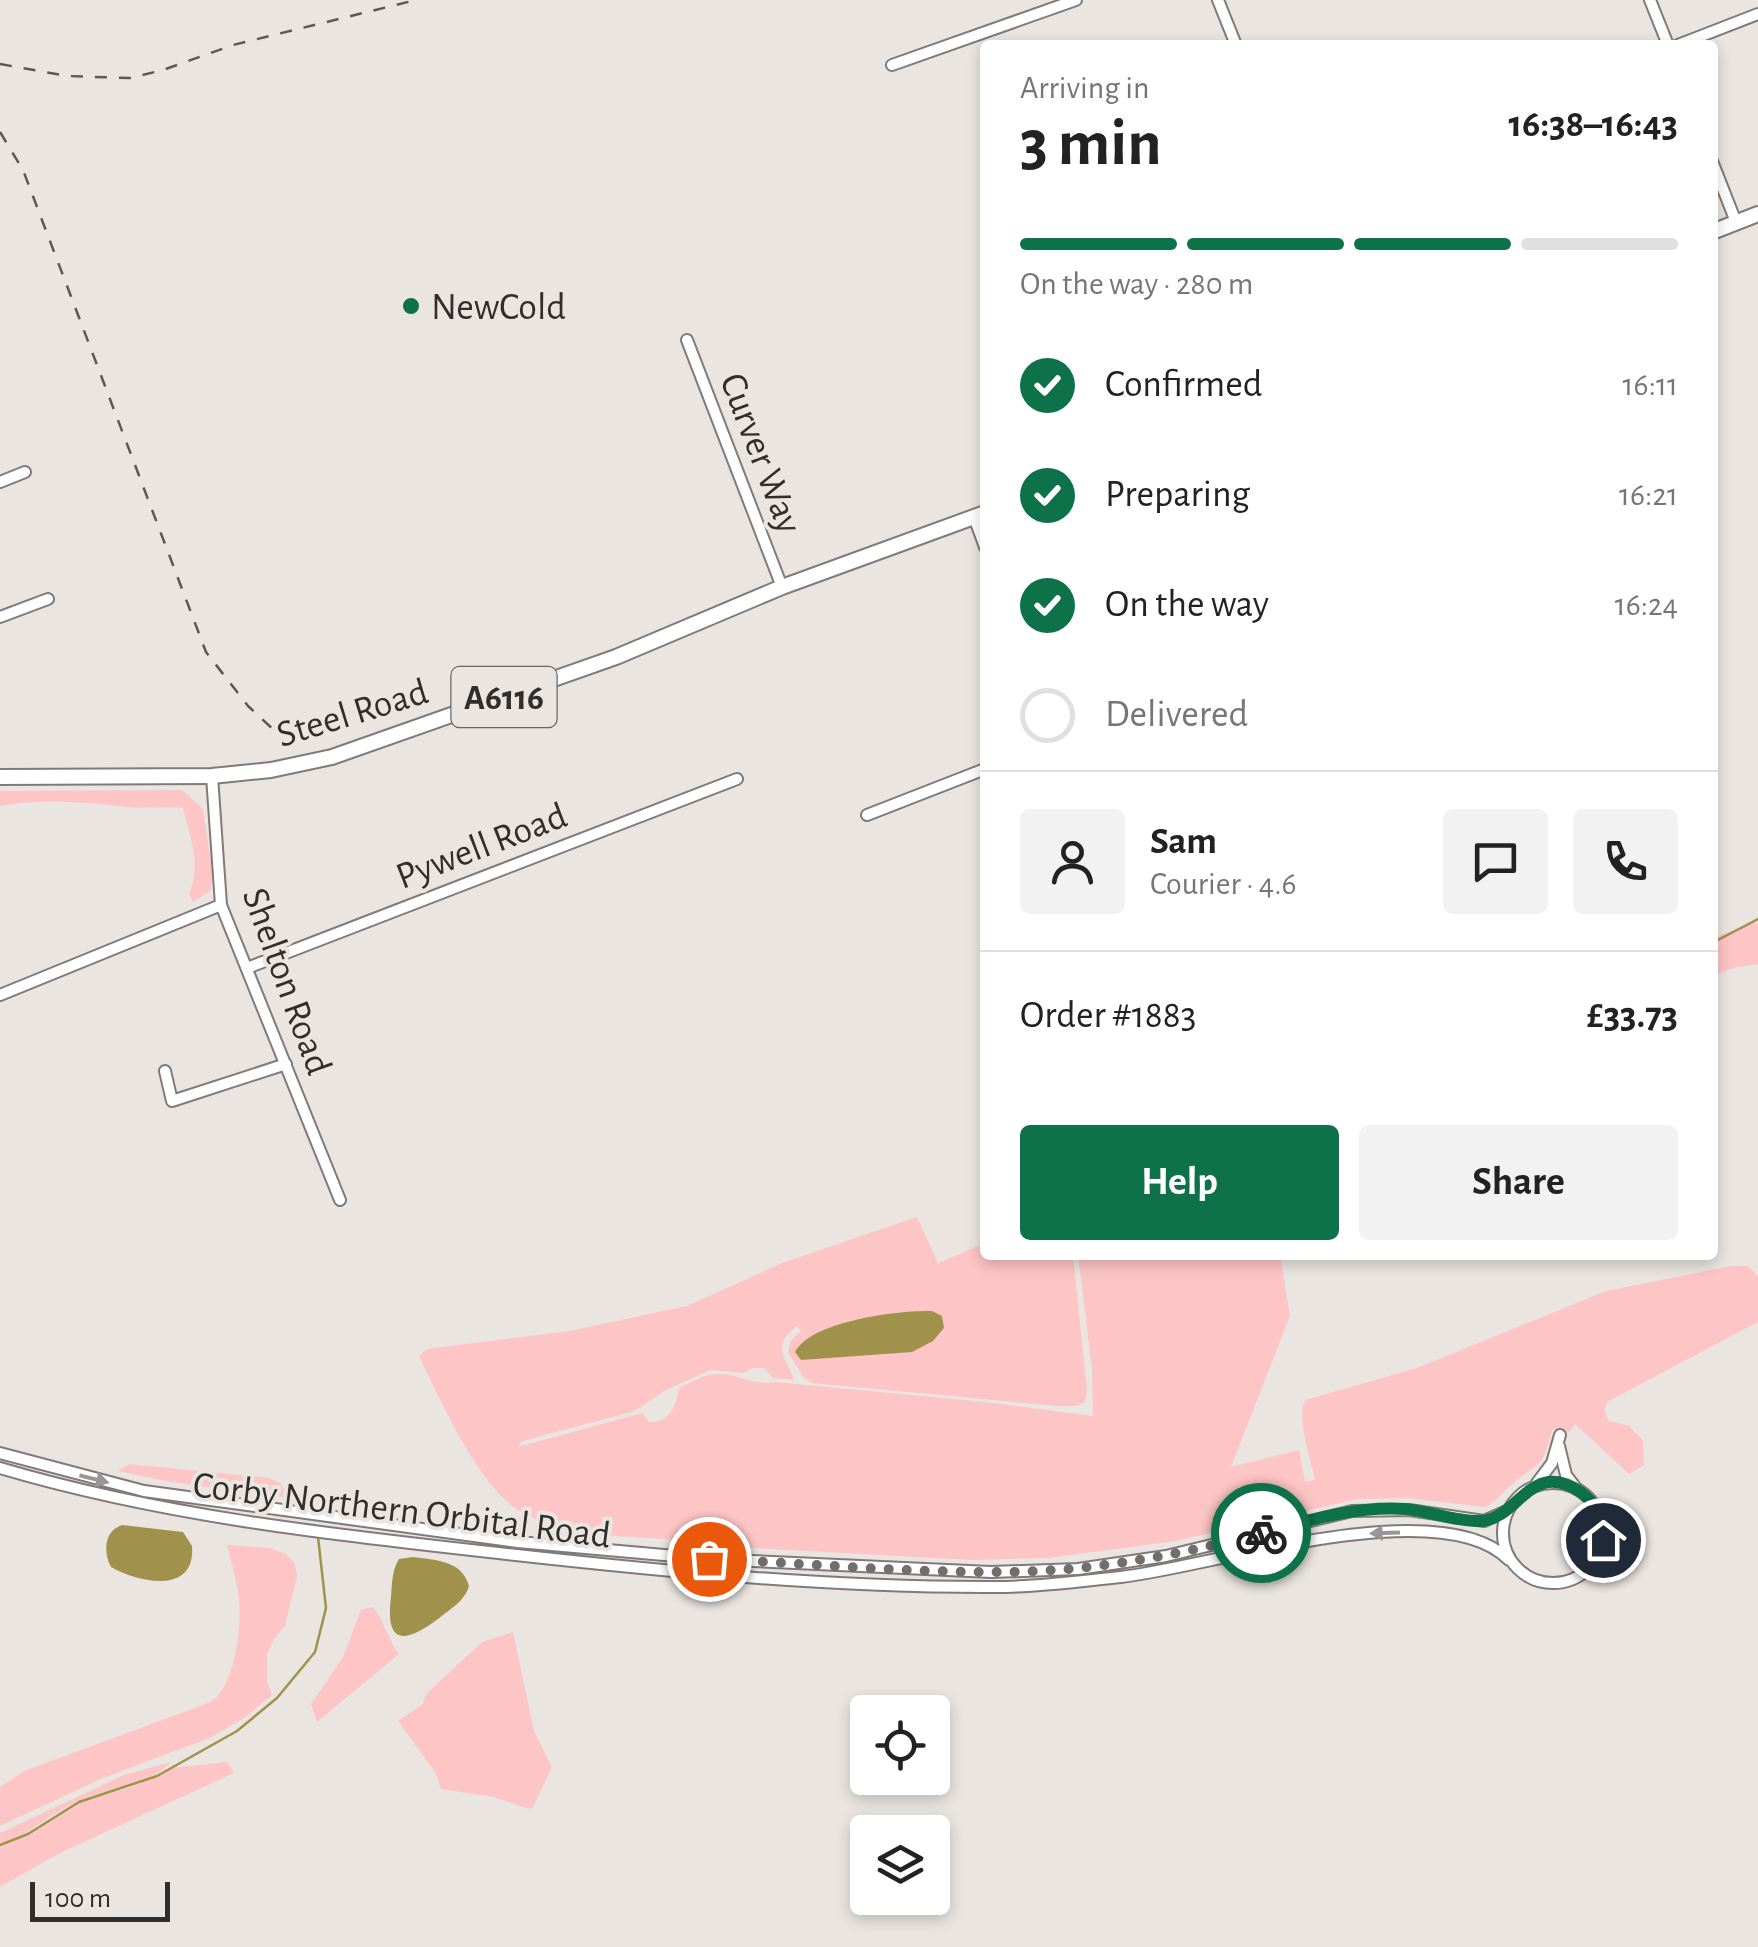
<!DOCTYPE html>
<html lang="en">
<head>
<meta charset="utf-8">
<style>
	body { margin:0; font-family:"Alegreya Sans",sans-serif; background:#f2f2f2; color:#222; height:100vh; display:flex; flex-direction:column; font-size:38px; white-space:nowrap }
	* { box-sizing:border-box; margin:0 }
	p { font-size:32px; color:#767676 }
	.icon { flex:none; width:55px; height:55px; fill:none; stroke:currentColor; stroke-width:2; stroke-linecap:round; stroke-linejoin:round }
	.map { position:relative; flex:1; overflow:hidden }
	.details { position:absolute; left:980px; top:40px; width:738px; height:1220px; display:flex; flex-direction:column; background:#fff; border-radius:10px; box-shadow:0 5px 15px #0003 }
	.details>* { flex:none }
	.buttons { position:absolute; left:850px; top:1695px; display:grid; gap:20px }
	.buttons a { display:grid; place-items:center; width:100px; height:100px; border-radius:10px; background:#fff; box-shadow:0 5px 15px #0003; font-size:50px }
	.scale { position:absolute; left:30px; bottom:25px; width:140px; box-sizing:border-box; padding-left:10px; border:5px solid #302e2d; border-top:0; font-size:28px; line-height:35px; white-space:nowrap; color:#302e2d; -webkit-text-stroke:8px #eae5e1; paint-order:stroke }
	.pin { position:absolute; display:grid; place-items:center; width:85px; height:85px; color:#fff; margin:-42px; border:5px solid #fff; border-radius:50%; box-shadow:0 2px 10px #0007 }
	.courier { position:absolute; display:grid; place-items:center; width:100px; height:100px; margin:-50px; border:8px solid #0d7249; border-radius:50%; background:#fff; color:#222; box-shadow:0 2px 12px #0007 }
	.overview em { font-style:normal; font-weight:700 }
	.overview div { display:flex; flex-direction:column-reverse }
	.overview { display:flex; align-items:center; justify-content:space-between; height:170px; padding:0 40px }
	h1 { font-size:65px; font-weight:700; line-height:75px }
	.bar { display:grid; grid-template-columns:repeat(4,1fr); gap:15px 10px; align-content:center; height:120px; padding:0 40px }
	.bar i { height:12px; border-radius:8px; background:#e0e0e0 }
	.bar .on { background:#0d7249 }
	.bar p { grid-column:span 4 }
	.line { display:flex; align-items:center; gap:25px; padding:0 40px; border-top:2px solid #e0e0e0 }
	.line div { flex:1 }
	.round { display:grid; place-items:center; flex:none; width:105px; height:105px; border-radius:10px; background:#f2f2f2 }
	ol { padding:0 40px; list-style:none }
	li { display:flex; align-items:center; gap:30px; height:110px }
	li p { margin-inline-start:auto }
	li .icon { padding:10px; border-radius:50%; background:#0d7249; color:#fff; stroke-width:4 }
	li:last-child { color:#767676 }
	li i { width:55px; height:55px; border:5px solid #e0e0e0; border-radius:50% }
	.primary-button { display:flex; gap:20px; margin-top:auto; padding:20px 40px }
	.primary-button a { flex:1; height:115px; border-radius:10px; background:#0d7249; color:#fff; font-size:40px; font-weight:700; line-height:115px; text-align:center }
	.primary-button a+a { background:#f2f2f2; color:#222 }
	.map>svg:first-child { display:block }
	.green { fill:#fdc5c5 }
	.water { fill:#a0924a }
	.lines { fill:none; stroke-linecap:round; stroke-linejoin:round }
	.stream { stroke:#a0924a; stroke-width:2.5 }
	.minor-casing { stroke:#807b78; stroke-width:14 }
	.major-casing { stroke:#807b78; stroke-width:18 }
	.minor { stroke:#fff; stroke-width:10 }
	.major { stroke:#fff; stroke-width:14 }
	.rail { stroke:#5b5957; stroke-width:2.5; stroke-dasharray:12 12; stroke-linecap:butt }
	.oneway { fill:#989696 }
	.done { stroke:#716e6c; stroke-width:10; stroke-dasharray:0 18 }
	.route { stroke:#0d7249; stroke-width:12 }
	.poi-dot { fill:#0d7249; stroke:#eae5e1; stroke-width:4 }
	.labels { text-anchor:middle; stroke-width:8; stroke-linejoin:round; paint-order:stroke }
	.shield { fill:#eae5e1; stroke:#686563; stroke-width:2.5 }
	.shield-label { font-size:35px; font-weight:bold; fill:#302e2d }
	.poi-label { font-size:38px; fill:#302e2d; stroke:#eae5e1; text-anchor:start }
	.street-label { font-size:38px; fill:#302e2d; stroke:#eae5e1 }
</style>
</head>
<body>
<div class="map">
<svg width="1758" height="1947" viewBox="0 0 1758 1947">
	<rect width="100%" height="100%" fill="#eae5e1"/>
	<path class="green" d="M182,790L203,809L213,876L210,891L193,902L189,894C202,866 190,836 183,808C164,806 145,809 127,807C85,802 43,798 0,806V791Z
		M1752,923L1758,924V964L1733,968L1713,976V938Z
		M917,1217L938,1263L985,1243V1255H1073L1087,1390L1085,1402L1076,1406H1057L812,1383L803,1377L788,1352L791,1340L801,1331L797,1326C770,1347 786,1356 794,1380L773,1378L764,1368H753L743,1373L710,1370L664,1391L635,1411L537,1437L521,1442L518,1447L642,1413L649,1422C670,1423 676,1406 679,1388C688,1384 699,1377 710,1375C733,1370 749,1386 775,1382L985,1402L1093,1416L1092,1368L1078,1255H1280L1290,1316L1231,1467L1299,1450L1305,1482L1315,1480C1311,1459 1296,1417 1305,1400L1417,1368L1606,1291L1731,1266H1748L1758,1276V1322L1607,1402L1604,1410L1609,1421L1629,1426L1643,1440L1644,1465L1629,1474L1575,1424L1570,1432L1552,1430C1542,1467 1544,1459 1516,1481C1505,1489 1498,1501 1485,1507L1407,1498L1357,1499L1176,1541L1048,1558L971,1560L701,1545L694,1541L586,1534V1529C567,1525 544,1523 526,1515C480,1492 441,1401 419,1356L427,1349L569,1331L687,1306L782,1263Z
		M129,1464L269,1478L280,1483L284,1489L283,1497L171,1482L118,1471Z
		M227,1545L269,1548L286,1554L295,1564L297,1577L285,1626L273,1640L267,1655V1682L272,1695L244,1718L212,1737L103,1778L0,1826V1787L24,1771L211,1702C235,1686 242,1626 239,1599C237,1581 231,1562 227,1545Z
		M372,1607C381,1613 388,1640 399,1654L317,1722L311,1704L343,1657L361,1610Z
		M513,1632L534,1731L552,1767L533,1807L529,1809L494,1797L441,1789L435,1772L398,1721L423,1704L426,1694L482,1642Z
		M171,1762C146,1788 107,1787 76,1802C49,1815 29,1835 0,1844V1833L124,1775Z
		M227,1762L234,1773L60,1853L0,1887V1847L28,1835L80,1803L134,1786L172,1768Z"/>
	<path class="water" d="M932,1311L942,1316L944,1328L933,1341L912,1352L801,1360L795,1352C811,1321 899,1310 932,1311Z
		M122,1525L183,1532L192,1546C196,1595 139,1583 111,1567C103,1552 104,1531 122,1525Z
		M413,1557C435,1560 462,1560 469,1586C465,1601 450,1609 438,1619C404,1644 385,1645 391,1597C392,1583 392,1570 399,1559Z"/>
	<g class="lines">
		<path class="stream" d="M1712,943L1758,919
			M324,1509L329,1497
			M0,1845L28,1834L79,1802L157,1776L237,1731L277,1698L315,1652L326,1608L318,1537"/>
		<g class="minor-casing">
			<path id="minor" d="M1218,0L1236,45
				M1650,0L1668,45
				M1678,45L1758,14
				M892,65L1076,0
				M1712,161L1736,222
				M687,340L782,587
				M0,482L25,472
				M974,517L985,547
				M0,617L48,599
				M212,776L221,905L340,1200
				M867,815L985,769
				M247,968L737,779
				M0,995L221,905
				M165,1071L172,1101L286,1064
				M1559,1446L1566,1475L1576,1488
				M0,1453L144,1491L518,1542L709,1559L991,1572L1078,1569L1166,1556L1352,1511L1409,1510L1484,1521L1507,1511
				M0,1468C165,1517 336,1535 507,1554C670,1572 835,1588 998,1587C1039,1587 1081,1581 1121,1577C1212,1567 1440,1490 1509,1560
				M1503 1533a50 50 0 1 1 100 0a50 50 0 1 1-100 0Z
				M1537,1483L1552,1463L1560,1435"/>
		</g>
		<g class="major-casing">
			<path id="major" d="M1712,232L1758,214
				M0,777L212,776L271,770L332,757L616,657L782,587L985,513"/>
		</g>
		<use href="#minor" class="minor"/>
		<use href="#major" class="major"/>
		<path class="rail" d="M0,64L67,76L130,78L163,70L233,45L416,0
			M0,132L23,170L206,652L248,706L276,732"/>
	</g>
	<defs><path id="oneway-solid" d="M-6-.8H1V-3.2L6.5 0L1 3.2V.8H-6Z" transform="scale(2.5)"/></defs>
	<g class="oneway">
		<use href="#oneway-solid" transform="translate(94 1479) rotate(14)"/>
		<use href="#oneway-solid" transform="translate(1385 1533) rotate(178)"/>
	</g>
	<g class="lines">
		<path class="done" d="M709,1559C802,1563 897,1572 991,1572C1082,1573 1173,1557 1261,1533"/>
		<path class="route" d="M1261,1533C1309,1520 1356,1506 1405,1509C1430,1511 1456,1522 1481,1521C1519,1519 1531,1457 1582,1493C1598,1505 1602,1521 1603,1540"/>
	</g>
	<circle class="poi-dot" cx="411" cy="306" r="10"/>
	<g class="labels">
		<rect class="shield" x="451.5" y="667" width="105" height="60" rx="8"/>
		<g class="shield-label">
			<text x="504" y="709">A6116</text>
		</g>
		<g class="poi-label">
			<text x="431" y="319">NewCold</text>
		</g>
		<g class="street-label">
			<text transform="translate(762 453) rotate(69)" y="13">Curver Way</text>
			<text transform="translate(352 712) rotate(-17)" y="13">Steel Road</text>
			<text transform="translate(481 845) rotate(-21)" y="13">Pywell Road</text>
			<text transform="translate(288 981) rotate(70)" y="13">Shelton Road</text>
			<text transform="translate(402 1509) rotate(7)" y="13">Corby Northern Orbital Road</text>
		</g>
	</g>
</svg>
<div class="buttons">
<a><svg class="icon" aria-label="locate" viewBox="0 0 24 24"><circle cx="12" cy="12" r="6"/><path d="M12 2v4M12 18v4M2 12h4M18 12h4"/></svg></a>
<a><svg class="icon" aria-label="layers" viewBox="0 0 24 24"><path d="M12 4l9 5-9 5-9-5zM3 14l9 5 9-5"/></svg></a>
</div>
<div class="scale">100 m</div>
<div class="pin" style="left:709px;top:1559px;background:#ea580c"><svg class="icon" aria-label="bag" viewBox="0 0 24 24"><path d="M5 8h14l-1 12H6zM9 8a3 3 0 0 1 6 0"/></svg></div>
<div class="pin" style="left:1603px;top:1540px;background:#1f2937"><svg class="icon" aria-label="home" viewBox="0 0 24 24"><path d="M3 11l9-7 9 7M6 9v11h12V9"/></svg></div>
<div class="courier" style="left:1261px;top:1533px"><svg class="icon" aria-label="bike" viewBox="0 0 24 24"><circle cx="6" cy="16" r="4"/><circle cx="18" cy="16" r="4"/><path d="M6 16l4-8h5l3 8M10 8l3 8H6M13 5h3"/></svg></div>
<section class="details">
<div class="overview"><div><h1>3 min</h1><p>Arriving in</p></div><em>16:38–16:43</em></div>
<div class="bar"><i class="on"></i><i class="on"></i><i class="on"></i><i></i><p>On the way · 280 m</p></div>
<ol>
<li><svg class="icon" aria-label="check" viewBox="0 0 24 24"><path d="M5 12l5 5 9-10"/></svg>Confirmed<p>16:11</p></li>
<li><svg class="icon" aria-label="check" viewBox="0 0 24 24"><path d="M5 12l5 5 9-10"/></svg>Preparing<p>16:21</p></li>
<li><svg class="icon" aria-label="check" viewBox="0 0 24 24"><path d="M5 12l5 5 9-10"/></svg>On the way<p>16:24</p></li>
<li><i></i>Delivered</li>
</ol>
<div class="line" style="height:180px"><a class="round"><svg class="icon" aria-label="person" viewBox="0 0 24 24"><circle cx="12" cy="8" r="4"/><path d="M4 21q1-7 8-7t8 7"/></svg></a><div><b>Sam</b><p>Courier · 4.6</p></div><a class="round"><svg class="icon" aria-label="chat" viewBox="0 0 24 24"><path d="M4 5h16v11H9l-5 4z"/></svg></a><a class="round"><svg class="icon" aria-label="phone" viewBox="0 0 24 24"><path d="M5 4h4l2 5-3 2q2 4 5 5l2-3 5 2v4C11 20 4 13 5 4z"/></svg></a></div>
<div class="line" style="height:130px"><div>Order #1883</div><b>£33.73</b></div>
<div class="primary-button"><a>Help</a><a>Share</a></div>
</section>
</div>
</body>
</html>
